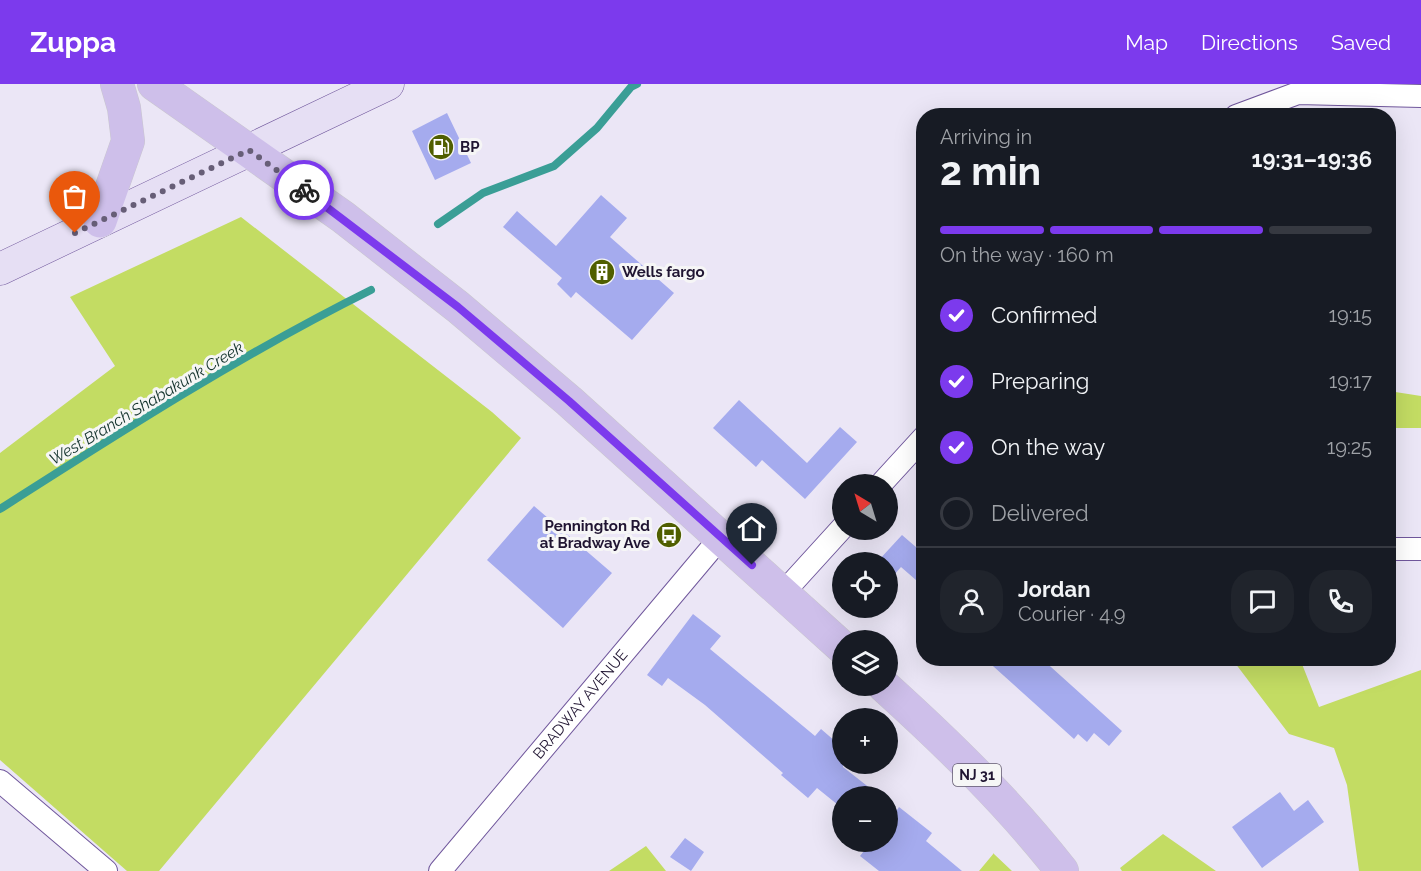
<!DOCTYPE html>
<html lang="en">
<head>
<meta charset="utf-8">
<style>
	body { margin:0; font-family:Raleway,sans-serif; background:#20242c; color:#f1f3f6; height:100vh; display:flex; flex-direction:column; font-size:22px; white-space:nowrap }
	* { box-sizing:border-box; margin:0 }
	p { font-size:20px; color:#9ea1a6 }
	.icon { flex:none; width:33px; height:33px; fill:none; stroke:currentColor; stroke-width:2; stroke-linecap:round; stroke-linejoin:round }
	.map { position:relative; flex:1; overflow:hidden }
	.details { position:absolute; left:916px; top:24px; width:480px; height:558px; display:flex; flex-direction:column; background:#171b24; border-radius:24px; box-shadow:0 6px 24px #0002 }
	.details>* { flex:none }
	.needle { width:39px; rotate:322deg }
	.buttons { position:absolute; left:832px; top:390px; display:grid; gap:12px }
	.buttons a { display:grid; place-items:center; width:66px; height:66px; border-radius:50%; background:#171b24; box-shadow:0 6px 24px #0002; font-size:30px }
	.pin { position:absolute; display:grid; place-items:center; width:51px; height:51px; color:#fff; margin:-62px -26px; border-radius:50% 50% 50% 0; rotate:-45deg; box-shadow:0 0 6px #0007 }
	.pin .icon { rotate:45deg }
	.courier { position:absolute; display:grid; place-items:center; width:60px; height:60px; margin:-30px; border:4px solid #7c3aed; border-radius:50%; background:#fff; color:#222; box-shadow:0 2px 8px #0007 }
	.overview em { font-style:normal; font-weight:700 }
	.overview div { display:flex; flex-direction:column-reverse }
	.overview { display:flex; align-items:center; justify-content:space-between; height:102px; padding:0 24px }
	h1 { font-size:39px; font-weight:700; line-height:45px }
	.bar { display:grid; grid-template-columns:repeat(4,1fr); gap:9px 6px; align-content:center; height:72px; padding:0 24px }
	.bar i { height:8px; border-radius:4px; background:#363941 }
	.bar .current { background:#7c3aed }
	.bar p { grid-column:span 4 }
	.line { display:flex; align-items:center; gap:15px; padding:0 24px; border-top:2px solid #363941 }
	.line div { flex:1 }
	.round { display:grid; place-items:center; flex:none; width:63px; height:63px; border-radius:24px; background:#20242c }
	ol { padding:0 24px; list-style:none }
	li { display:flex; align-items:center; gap:18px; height:66px }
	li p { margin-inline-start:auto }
	li .icon { padding:6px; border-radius:50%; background:#7c3aed; color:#fff; stroke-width:4 }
	li:last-child { color:#9ea1a6 }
	li i { width:33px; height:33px; border:3px solid #363941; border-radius:50% }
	header { display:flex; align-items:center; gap:36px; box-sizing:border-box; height:84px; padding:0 30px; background:#7c3aed; color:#fff }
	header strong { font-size:28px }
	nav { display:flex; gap:33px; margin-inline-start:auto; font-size:21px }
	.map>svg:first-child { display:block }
	.green { fill:#c3dc63 }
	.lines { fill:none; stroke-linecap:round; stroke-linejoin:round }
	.stream { stroke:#3a9e96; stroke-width:8 }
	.building { fill:#a5abee }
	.minor-casing { stroke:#70579c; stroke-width:24 }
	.secondary-casing { stroke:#70579c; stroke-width:33 }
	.primary-casing { stroke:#c9c7ce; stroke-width:34 }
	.minor { stroke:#fff; stroke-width:22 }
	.secondary { stroke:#e6dff4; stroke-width:32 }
	.primary { stroke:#cebfea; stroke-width:33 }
	.done { stroke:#675e77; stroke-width:6; stroke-dasharray:0 10.8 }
	.route { stroke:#7c3aed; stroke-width:8 }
	.labels { text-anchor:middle; stroke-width:6; stroke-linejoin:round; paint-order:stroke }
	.shield { fill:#f6f6f6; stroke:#60586d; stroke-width:1.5 }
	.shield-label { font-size:14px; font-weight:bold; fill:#201532 }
	.poi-label { font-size:15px; font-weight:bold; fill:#201532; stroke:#f6f6f6; text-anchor:start }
	.street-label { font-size:15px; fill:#201532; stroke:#f6f6f6 }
	.water-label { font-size:16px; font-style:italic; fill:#14332d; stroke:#f6f6f6 }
</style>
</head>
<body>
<header>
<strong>Zuppa</strong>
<nav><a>Map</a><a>Directions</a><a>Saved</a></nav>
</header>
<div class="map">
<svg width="1421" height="787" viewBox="0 0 1421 787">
	<rect width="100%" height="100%" fill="#ebe6f6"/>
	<path class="green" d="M241,133L492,328L521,354L159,787H127L0,676V369L115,282L70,213Z
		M1389,307L1421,312V344H1389Z
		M1232,575H1300L1319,623L1421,586V787H1359L1347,701L1334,664L1289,650Z
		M1163,750L1216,787H1122L1120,784Z
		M646,762L666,787H609Z
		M994,769V770L1012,787H979Z"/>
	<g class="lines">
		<path class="stream" d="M438,140L483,109L554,82L597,44L631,3L637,0
			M0,425C122,347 242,270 371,206"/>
	</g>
	<path class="building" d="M447,29L471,79L435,96L412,47Z
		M601,111L627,134L610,153L674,209L632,256L576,208L571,214L557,200L562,194L503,143L517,127L556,162Z
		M739,316L807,379L840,343L857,358L805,415L762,376L756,383L713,344Z
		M534,422L612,489L563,544L487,476Z
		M902,451L924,470V503L901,483L894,491L888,486V478L878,477Z
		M693,530L721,552L710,565L815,652L821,645L843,664V683L880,712H843V725L817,704L808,714L781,691L783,689L705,621L668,594L662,602L647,591Z
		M984,574H1041L1122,647L1109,662L1094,649L1087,658L1078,650L1074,655Z
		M1280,708L1294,727L1308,716L1324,738L1262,784L1232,743Z
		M888,718L897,726L899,723L932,749L926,757L962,787H879L860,772L871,758H888Z
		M685,754L704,768L691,787L670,773Z"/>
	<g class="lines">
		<g class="minor-casing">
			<g id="minor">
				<path d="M1236,32L1298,9L1421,12"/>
				<path d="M881,400L924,353"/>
				<path d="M1389,465H1421"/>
				<path d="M783,509L843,443"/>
				<path d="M0,697L106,787"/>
				<path id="s1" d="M440,787L721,453"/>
			</g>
		</g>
		<g class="secondary-casing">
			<path id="secondary" d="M0,185L388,0"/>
		</g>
		<g class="primary-casing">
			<path id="primary" d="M154,0L343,133L458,223L569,317L843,564
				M100,137L128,57L124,24L117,0
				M884,602C947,659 1009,719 1062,787"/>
		</g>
		<use href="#minor" class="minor"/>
		<use href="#secondary" class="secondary"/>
		<use href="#primary" class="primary"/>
	</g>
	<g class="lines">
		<path class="done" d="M75,149L249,66L304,106"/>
		<path class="route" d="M304,106L458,223L569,317L752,481"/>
	</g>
	<defs>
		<g id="fuel-disc" transform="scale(1.35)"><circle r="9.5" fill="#505f00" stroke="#f6f6f6"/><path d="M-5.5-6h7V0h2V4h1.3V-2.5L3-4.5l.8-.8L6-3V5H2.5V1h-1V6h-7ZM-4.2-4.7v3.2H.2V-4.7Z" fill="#fff"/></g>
		<g id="building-disc" transform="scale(1.35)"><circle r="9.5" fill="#505f00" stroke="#f6f6f6"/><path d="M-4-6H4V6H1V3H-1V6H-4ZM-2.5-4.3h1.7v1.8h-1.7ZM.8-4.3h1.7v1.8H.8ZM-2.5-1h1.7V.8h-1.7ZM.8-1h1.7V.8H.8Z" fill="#fff"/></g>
		<g id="bus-disc" transform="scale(1.35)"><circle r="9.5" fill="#505f00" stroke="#f6f6f6"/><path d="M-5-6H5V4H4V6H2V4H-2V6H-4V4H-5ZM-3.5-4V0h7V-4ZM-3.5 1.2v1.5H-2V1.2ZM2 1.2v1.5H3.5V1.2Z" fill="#fff"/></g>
	</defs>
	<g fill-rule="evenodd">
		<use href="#fuel-disc" x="441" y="63"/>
		<use href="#building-disc" x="602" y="188"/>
		<use href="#bus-disc" x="669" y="451"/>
	</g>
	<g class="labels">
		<rect class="shield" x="953" y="680" width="48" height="22" rx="4.5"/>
		<g class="shield-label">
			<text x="977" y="696">NJ 31</text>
		</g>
		<g class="poi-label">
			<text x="460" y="68">BP</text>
			<text x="622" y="193">Wells fargo</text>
			<text x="650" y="447" text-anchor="end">Pennington Rd<tspan x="650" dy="17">at Bradway Ave</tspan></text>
		</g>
		<g class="street-label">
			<text dy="5" stroke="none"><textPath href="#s1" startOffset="218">BRADWAY AVENUE</textPath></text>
		</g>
		<g class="water-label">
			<text transform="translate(146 319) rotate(-31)" y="6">West Branch Shabakunk Creek</text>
		</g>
	</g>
</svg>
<div class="buttons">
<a><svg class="needle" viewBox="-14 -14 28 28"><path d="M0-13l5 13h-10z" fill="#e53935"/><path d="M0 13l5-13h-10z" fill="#9ea1a6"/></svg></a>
<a><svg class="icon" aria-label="locate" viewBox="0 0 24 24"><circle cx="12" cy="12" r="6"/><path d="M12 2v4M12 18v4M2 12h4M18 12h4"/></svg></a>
<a><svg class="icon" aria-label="layers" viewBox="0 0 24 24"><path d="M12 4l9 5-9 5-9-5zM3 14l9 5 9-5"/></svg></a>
<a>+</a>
<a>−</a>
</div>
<div class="pin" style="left:75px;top:149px;background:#ea580c"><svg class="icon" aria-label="bag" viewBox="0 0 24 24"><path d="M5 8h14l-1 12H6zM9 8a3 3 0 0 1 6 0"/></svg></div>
<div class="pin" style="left:752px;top:481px;background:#1f2937"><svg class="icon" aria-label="home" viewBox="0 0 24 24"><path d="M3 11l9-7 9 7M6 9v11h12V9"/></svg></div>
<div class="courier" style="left:304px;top:106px"><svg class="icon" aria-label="bike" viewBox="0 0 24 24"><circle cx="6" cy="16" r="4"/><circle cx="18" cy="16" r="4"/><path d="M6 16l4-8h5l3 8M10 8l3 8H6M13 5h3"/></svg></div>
<section class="details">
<div class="overview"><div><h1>2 min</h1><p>Arriving in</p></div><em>19:31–19:36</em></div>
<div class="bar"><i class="current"></i><i class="current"></i><i class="current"></i><i></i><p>On the way · 160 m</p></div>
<ol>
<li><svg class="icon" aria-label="check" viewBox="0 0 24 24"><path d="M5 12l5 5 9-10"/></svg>Confirmed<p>19:15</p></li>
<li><svg class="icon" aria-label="check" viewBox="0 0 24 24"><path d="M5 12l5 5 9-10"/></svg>Preparing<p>19:17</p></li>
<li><svg class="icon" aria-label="check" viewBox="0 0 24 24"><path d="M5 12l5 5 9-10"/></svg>On the way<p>19:25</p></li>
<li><i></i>Delivered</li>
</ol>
<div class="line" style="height:108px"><a class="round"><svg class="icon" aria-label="person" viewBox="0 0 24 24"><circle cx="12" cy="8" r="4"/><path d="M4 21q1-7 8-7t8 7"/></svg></a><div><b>Jordan</b><p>Courier · 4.9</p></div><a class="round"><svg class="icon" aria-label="chat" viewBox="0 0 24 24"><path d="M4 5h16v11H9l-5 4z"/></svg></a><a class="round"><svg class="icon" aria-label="phone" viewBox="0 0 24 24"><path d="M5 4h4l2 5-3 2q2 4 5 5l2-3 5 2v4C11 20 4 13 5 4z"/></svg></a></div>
</section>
</div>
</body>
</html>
